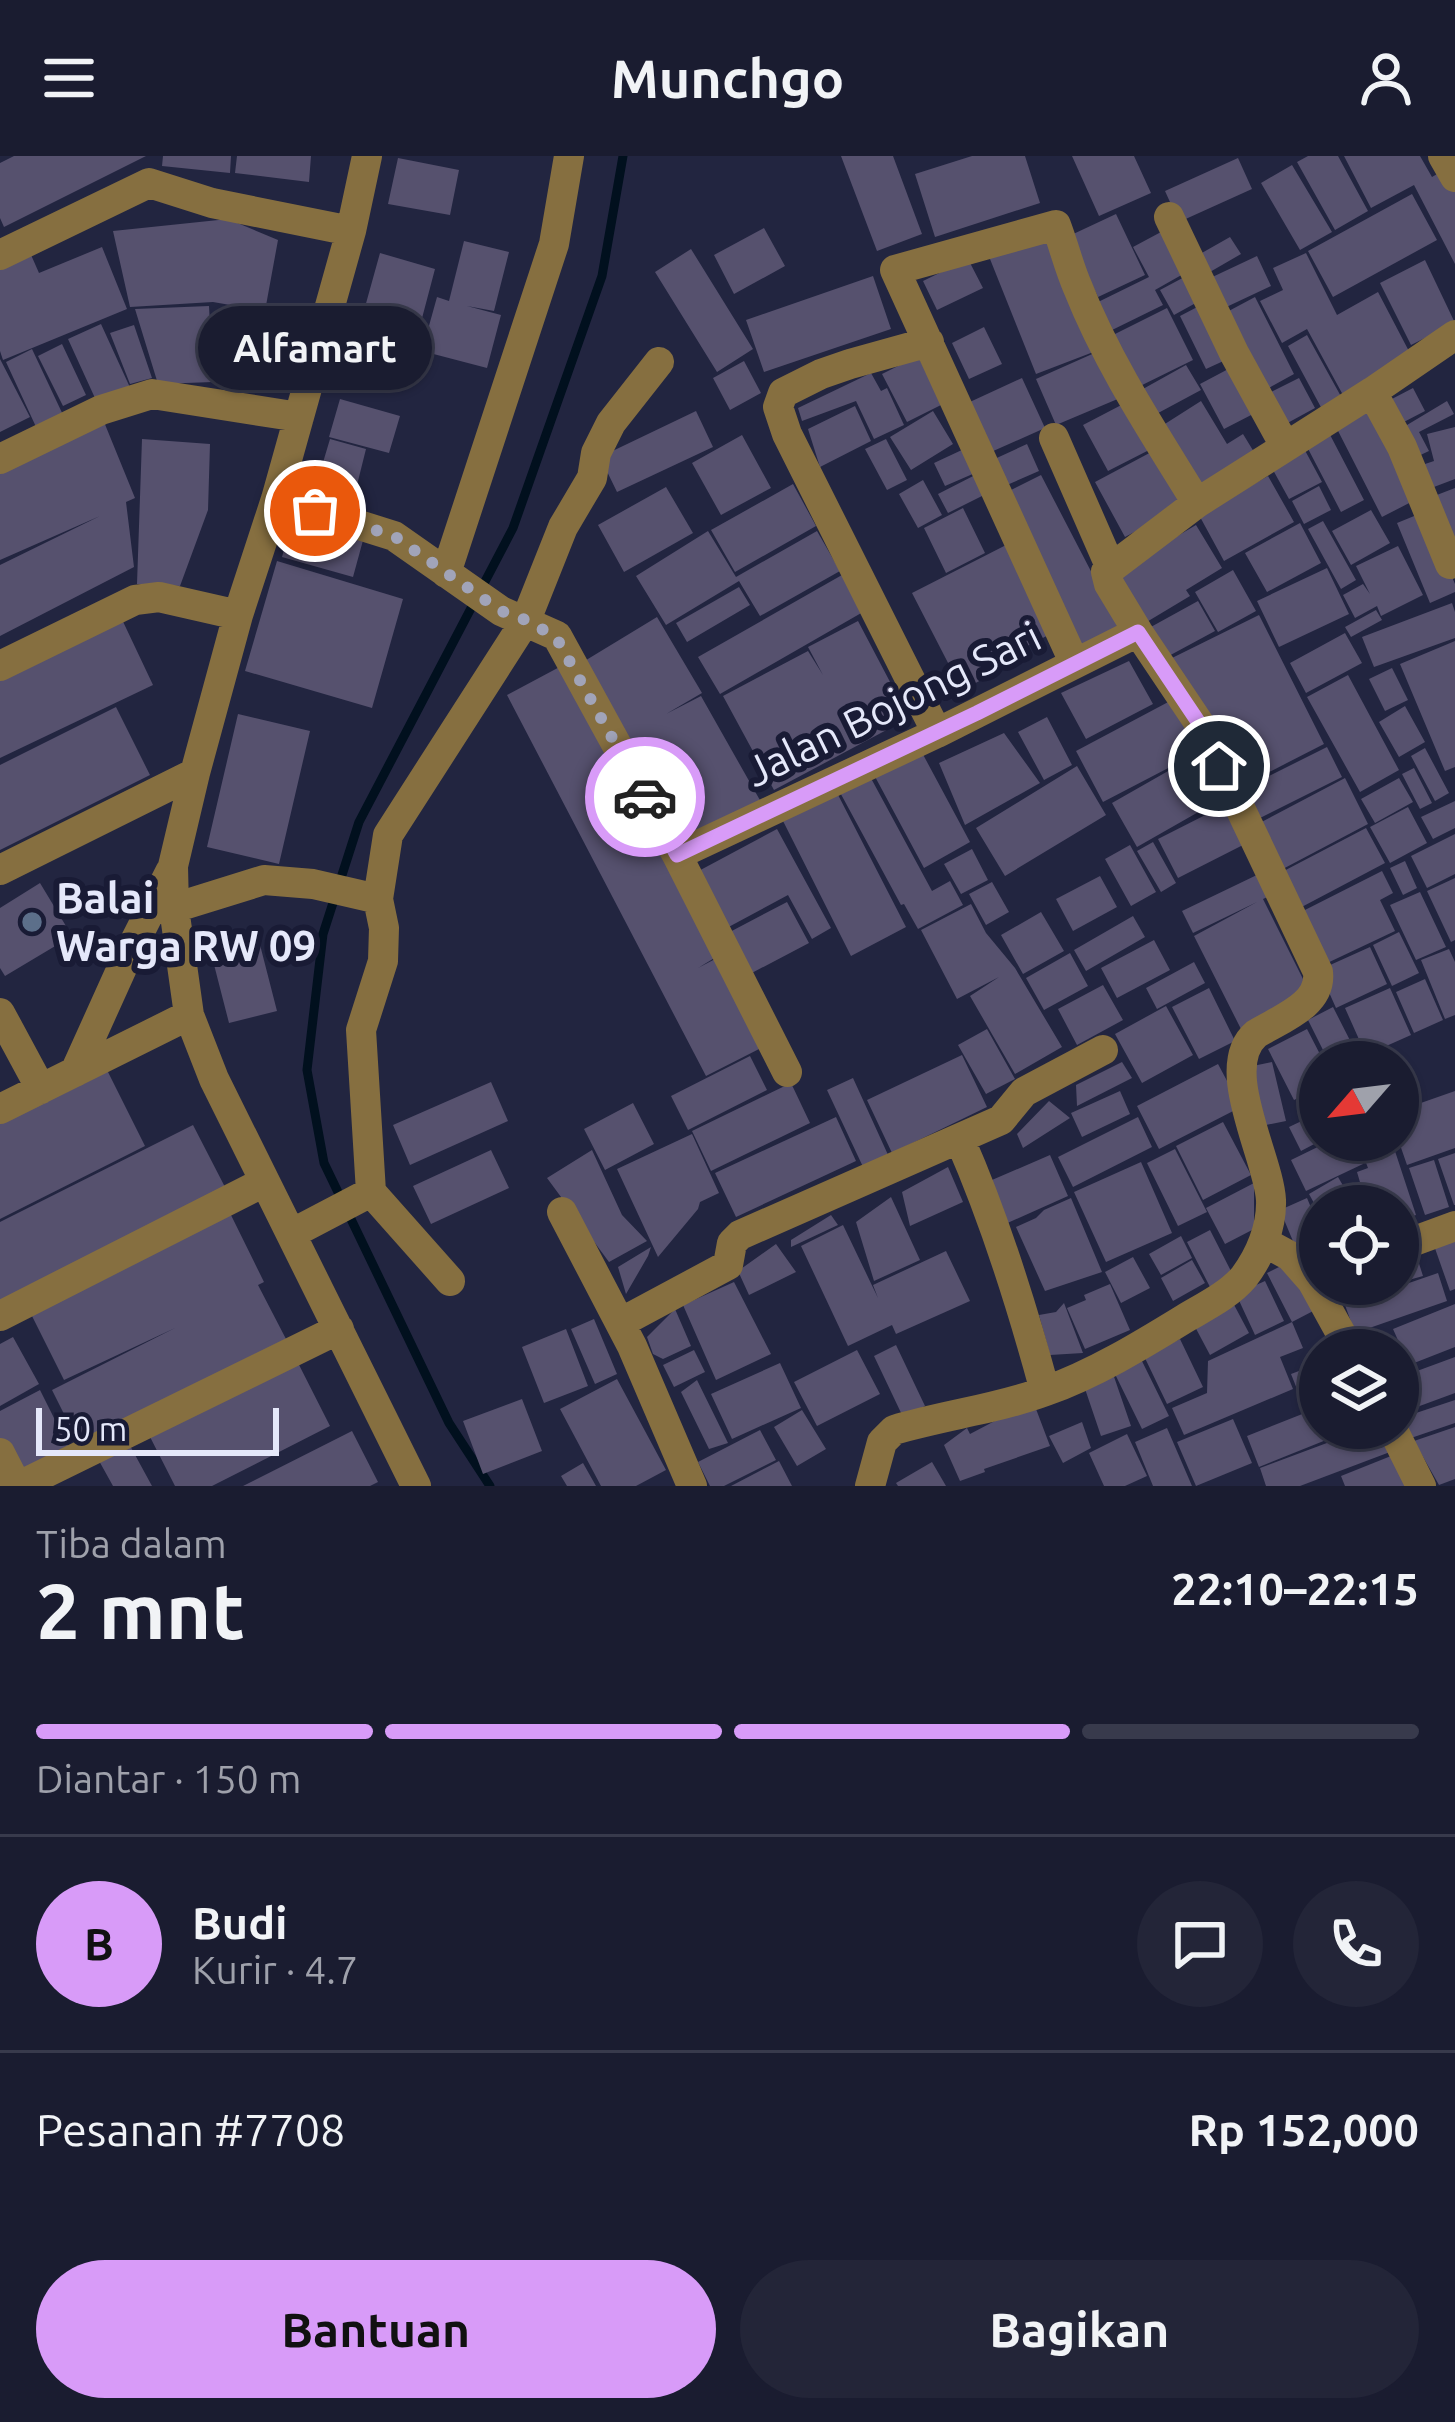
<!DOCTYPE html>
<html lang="id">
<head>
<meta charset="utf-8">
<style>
	body { margin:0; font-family:Ubuntu,sans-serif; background:#232538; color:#f1f3f6; height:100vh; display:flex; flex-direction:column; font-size:45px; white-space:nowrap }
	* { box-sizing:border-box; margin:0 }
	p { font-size:39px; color:#9fa1ab }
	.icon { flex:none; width:66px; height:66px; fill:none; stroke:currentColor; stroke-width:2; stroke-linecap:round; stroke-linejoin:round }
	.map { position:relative; height:1330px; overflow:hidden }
	.drawer { display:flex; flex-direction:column; background:#1a1c30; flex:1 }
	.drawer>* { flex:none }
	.needle { width:78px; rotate:242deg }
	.tools { position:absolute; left:1299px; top:885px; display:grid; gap:24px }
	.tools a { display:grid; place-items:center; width:120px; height:120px; border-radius:50%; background:#1a1c30; box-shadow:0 3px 9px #0004,0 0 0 3px #383a4c; font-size:60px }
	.scale { position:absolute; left:36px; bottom:30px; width:243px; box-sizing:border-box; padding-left:12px; border:6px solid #e5e8fa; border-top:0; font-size:33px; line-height:42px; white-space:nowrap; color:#e5e8fa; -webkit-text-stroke:9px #191b35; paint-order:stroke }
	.pin { position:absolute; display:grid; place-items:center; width:102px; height:102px; color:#fff; margin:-51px; border:6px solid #fff; border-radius:50%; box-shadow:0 3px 12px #0007 }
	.courier { position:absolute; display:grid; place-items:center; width:120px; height:120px; margin:-60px; border:9px solid #d89bf8; border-radius:50%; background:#fff; color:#222; box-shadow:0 3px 15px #0007 }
	.bubble { position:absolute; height:84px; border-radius:42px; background:#1a1c30; box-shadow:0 3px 9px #0004,0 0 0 3px #383a4c; font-size:39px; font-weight:700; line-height:84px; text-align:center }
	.head em { font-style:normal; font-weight:700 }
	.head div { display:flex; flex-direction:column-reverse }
	.head { display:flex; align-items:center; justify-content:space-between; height:204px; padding:0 36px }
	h1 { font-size:78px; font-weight:700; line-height:90px }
	.bar { display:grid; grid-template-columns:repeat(4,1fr); gap:18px 12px; align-content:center; height:144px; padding:0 36px }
	.bar i { height:15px; border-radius:9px; background:#383a4c }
	.bar .on { background:#d89bf8 }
	.bar p { grid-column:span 4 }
	.line { display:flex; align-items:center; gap:30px; padding:0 36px; border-top:3px solid #383a4c }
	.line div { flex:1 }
	.round { display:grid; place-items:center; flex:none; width:126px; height:126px; border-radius:63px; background:#232538 }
	.action { display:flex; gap:24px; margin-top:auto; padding:24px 36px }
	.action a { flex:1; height:138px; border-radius:72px; background:#d89bf8; color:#111; font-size:48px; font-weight:700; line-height:138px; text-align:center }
	.action a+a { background:#232538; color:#f1f3f6 }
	header { display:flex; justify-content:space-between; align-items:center; height:156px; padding:0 36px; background:#1a1c30; font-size:54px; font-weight:700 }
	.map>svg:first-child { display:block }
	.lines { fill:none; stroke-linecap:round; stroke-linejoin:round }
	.stream { stroke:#01101e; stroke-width:9 }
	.building { fill:#56516e }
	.minor { stroke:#866f40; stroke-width:30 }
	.done { stroke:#a1a4b9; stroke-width:12; stroke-dasharray:0 21.6 }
	.route { stroke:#d89bf8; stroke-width:15 }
	.service-dot { fill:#5c6f8a; stroke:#191b35; stroke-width:4.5 }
	.labels { text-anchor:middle; stroke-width:12; stroke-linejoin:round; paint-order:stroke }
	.street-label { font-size:42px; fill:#e5e8fa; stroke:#191b35 }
	.poi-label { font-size:42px; font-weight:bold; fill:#e5e8fa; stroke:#191b35; text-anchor:start }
</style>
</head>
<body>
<header><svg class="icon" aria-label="menu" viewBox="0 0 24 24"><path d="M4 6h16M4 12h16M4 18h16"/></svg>Munchgo<svg class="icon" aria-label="person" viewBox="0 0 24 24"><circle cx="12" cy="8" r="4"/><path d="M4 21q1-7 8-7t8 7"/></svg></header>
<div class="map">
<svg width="1455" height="1330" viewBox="0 0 1455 1330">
	<rect width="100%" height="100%" fill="#222540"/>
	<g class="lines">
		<path class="stream" d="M490,1330L449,1267L324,1007L307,914L323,778L359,666L513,372L602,120L623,0"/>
	</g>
	<path class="building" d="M14,0H146L4,71L0,62V7Z
		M163,0H231L230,17L162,10Z
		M237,0H311L309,26L235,17Z
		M841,0H893L922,78L877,95Z
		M972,0H1025L1040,47L935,81L915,18Z
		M1072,0H1134L1151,37L1099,60Z
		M1308,0H1338L1368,55L1335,74L1297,6Z
		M1344,0H1420L1432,21L1444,14L1455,34V108L1414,29L1371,52Z
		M398,2L459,14L450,59L388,48Z
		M1238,2L1252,33L1179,66L1165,35Z
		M1292,9L1332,76L1300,94L1261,27Z
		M1412,38L1437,84L1333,141L1308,95Z
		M1116,58L1145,119L1098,141L1069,80Z
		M228,63L278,84L265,155L213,146L130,151L113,75Z
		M764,72L785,110L734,138L714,99Z
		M1049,75L1096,195L1036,218L988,98Z
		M1161,76L1185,117L1155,134L1163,149L1108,176L1094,148L1149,121L1133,91Z
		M1230,81L1241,98L1203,120L1193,102Z
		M464,85L509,96L494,155L467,150L501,159L487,212L422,195L437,141L449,145Z
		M102,91L127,153L3,204L0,195V104L28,92L39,117Z
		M691,93L753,193L717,216L655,116Z
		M380,97L435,113L416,185L360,169Z
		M1306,97L1337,159L1378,136L1412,201L1343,239L1307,173L1282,187L1260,145L1283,134L1273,112Z
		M1257,100L1271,130L1220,154L1206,124Z
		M968,103L983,132L937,154L923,125Z
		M1425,104L1455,167L1411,189L1380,127Z
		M1190,118L1203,143L1174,159L1160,134Z
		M873,120L891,173L764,216L746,164Z
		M1255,141L1294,218L1265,234L1225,157Z
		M1203,148L1230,202L1206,213L1180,160Z
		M209,150L213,226L158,228L135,153Z
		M1167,152L1193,204L1132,234L1107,182Z
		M101,168L133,238L100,253L68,183Z
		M134,169L152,222L130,228L110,177Z
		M984,171L1002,208L969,223L952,187Z
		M1307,179L1343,244L1323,255L1288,190Z
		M62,188L86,239L63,250L38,200Z
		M32,193L64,261L37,273L6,206Z
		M1099,195L1120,242L1056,269L1036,223Z
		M918,200L943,248L907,266L882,218Z
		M0,203L30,261L0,276Z
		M744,205L761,237L730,254L713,222Z
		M1186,209L1201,234L1147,263L1134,238Z
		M1234,210L1257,256L1224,273L1200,228Z
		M871,217L881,235L887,232L904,269L874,283L856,245L802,265L798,252Z
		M1022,222L1045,272L982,300L959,251Z
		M1299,222L1315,252L1282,270L1265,239Z
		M1413,232L1425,255L1400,268L1388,245Z
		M340,243L400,260L389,297L329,281Z
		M1129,245L1153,292L1108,315L1083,269Z
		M1201,245L1227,288L1243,278L1254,296L1195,333L1157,273Z
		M1447,245L1454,258L1419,276L1429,295L1412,303L1397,275Z
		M855,250L871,285L820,311L808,273Z
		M1372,250L1419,342L1382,361L1335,269Z
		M696,255L713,291L617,336L600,301Z
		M933,255L953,288L911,314L890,281Z
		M102,261L135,342L126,346L134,411L0,480V409L100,360L0,404V305Z
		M1455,271V323L1426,334L1416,311L1434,305L1427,278Z
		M1327,273L1364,344L1341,356L1304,285Z
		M742,279L771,332L721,359L692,307Z
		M142,283L210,288L208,354L180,430L137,428Z
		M330,283L366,293L352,349L313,340Z
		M886,283L907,324L887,334L865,293Z
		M1301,287L1322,326L1289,343L1268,305Z
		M1027,288L1039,315L1000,332L988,306Z
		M964,293L975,317L945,330L934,307Z
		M1157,293L1187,348L1125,381L1095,326Z
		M981,316L990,336L948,357L938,338Z
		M1041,319L1122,475L1084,494L1005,337Z
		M1268,320L1294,366L1224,405L1199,359Z
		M923,324L942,359L918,372L899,338Z
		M793,328L816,370L735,416L711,374Z
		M1319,330L1331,354L1304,368L1292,345Z
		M666,331L693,377L624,416L598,369Z
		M1455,332V389L1429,342Z
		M963,352L985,397L946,417L924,372Z
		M1371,354L1390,387L1351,409L1332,375Z
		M1424,356L1455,428V436L1430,447L1397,367Z
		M294,357L365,377L353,421L282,401Z
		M1323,365L1356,424L1341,433L1308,373Z
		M1300,367L1321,407L1267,436L1245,397Z
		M1196,369L1222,412L1186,434L1190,440L1145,467L1115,417Z
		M708,375L736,421L817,375L840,415L760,460L739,425L666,469L636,420Z
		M1010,387L1056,475L1018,495L1022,503L962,534L912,437Z
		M1398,390L1423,439L1381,460L1377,450L1355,462L1343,439L1363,428L1370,438L1356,410Z
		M277,405L403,443L372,552L245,515Z
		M1327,412L1349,458L1279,491L1257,445Z
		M1233,414L1256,455L1218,476L1195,436Z
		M842,419L863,456L720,538L698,501Z
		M739,431L750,449L687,486L676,467Z
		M1198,445L1215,475L1165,502L1149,472Z
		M1452,447L1455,456V482L1374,511L1362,481Z
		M1376,454L1382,464L1351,481L1345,471Z
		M118,455L153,529L0,602V513Z
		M1259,459L1324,588L1238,632L1172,502Z
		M657,461L702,537L666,558L701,540L761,646L682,691L578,509Z
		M858,465L909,562L774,634L723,540L808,495L823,519L808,491Z
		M1345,477L1362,507L1306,537L1290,507Z
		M1455,485V611L1445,615L1400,508Z
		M1129,505L1153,548L1086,583L1061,537Z
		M567,507L721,798L698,812L719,801L763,891L706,920L507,539Z
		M1392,512L1408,544L1385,555L1369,523Z
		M1348,519L1399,614L1360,636L1307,541Z
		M1172,544L1199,596L1103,646L1076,595Z
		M1405,550L1425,586L1399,601L1379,566Z
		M116,551L150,619L0,694V609Z
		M238,558L310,575L279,708L207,691Z
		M1047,561L1072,609L1044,624L1018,576Z
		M1004,577L1040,627L965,669L939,607Z
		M919,591L970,686L924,712L872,615Z
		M1327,591L1342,621L1254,665L1239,635Z
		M1425,592L1449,637L1435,645L1411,600Z
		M1198,598L1223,642L1137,691L1112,647Z
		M1077,610L1106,659L1005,720L976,672Z
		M1414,612L1432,647L1420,653L1402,618Z
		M866,613L932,735L950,725L963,749L918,773L904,748L901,749L836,629Z
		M1345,622L1368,668L1279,715L1254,670Z
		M1399,622L1413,646L1375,667L1361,643Z
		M834,631L906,771L851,800L780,659Z
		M1455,645V672L1433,683L1421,661Z
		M1223,650L1243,689L1178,722L1158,683Z
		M1408,651L1427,687L1390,707L1370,671Z
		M1366,672L1385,707L1296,754L1278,718Z
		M777,673L831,772L812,783L788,739L723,774L693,718Z
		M1455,678V718L1427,732L1411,700Z
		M1153,686L1176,727L1161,736L1137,695Z
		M1130,689L1156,736L1131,750L1105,703Z
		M972,693L988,724L961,738L944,708Z
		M1405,705L1417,732L1403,739L1390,712Z
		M1382,715L1393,737L1380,744L1395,775L1323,809L1297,758Z
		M1261,717L1272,739L1263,743L1310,837L1241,873L1194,780L1257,746L1193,777L1182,755Z
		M1100,720L1117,751L1073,775L1056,743Z
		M1455,722V784L1451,786L1427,735Z
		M992,726L1009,756L986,769L969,738Z
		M40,727L72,780L5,820L0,812V752Z
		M1420,736L1446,791L1416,804L1390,749Z
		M787,746L809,787L748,819L726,778Z
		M971,748L986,777L1015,812L1062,891L1015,918L970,840L999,821L957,843L921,774Z
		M1041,756L1064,795L1023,818L1001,779Z
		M1133,760L1145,781L1086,815L1074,794Z
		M1399,776L1419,817L1392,830L1373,789Z
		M258,781L277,855L229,867L210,793Z
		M1154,784L1170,814L1117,842L1101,812Z
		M1370,791L1387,828L1336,852L1319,814Z
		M1449,793L1455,806V859L1445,863L1421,804Z
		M1070,797L1088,830L1044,854L1026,822Z
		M1194,806L1205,827L1157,853L1146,832Z
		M1425,823L1443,864L1414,877L1396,836Z
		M1103,829L1123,864L1077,889L1058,853Z
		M1209,832L1235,885L1199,903L1172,851Z
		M1390,832L1411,879L1366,899L1345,852Z
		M1166,850L1193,899L1142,927L1115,878Z
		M1333,851L1361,906H1329L1308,864Z
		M987,873L1015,923L986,938L958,889Z
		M1307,873L1324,906H1320V932L1294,944L1268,893Z
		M962,899L987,951L892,997L867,944Z
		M750,900L767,934L688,974L671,940Z
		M1122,906L1132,922L1077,950L1076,929Z
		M1272,906L1286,965L1261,970L1248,911Z
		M1218,908L1241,951L1159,993L1137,950Z
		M105,910L145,990L0,1063V962Z
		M853,922L889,1001L864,1013L827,934Z
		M491,926L508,965L410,1009L393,969Z
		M791,927L810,967L711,1015L692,975Z
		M1120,935L1130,958L1082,981L1071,957Z
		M1455,935V992L1407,1009L1398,983V955Z
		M1320,943V985L1301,995L1289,971L1310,961L1305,951Z
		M1049,945L1070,962L1023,992L1017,978Z
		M633,947L654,988L605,1014L584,973Z
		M836,961L856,1005L736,1061L715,1017Z
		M1138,961L1152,991L1073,1031L1058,1001Z
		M1223,966L1251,1019L1203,1044L1176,990Z
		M193,969L226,1033L0,1147V1066Z
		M692,978L719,1037L700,1046L698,1053L658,1101L617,1013Z
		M1332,984H1351L1363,1008L1306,1035L1291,1004Z
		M1393,989L1416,1059L1398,1065V1050H1367L1357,1016L1368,1012L1363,999Z
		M1175,993L1207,1056L1178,1070L1147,1007Z
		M491,994L509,1032L431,1068L413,1030Z
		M592,994L622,1059L647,1085L609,1106L547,1022Z
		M1455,997V1049H1454L1438,1003Z
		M1050,999L1068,1040L1003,1069L985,1027Z
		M1434,1004L1449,1051L1425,1059L1409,1012Z
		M1141,1006L1172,1077L1106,1106L1074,1036Z
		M948,1011L963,1046L910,1070L902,1036Z
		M1338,1021L1355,1050H1320V1058L1309,1038Z
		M1254,1027V1073L1225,1088L1206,1052Z
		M891,1041L920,1104L874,1125L856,1066Z
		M1071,1042L1102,1116L1045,1135L1016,1071L1036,1062L1044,1054Z
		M1307,1042L1320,1073V1093L1300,1102L1280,1054Z
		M229,1055L264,1126L258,1129L286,1183L79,1288L52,1234L175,1172L64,1224L29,1154Z
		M831,1059L838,1069L791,1091V1084Z
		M843,1069L878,1142L873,1129L946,1095L970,1145L896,1178L892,1169L848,1190L801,1090Z
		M1455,1073V1133L1450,1135L1431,1081Z
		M1210,1074L1233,1119L1210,1131L1187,1086Z
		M1181,1080L1192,1102L1161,1119L1149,1098Z
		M776,1088L796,1116L749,1139L738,1115Z
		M651,1091L648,1100L626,1138L618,1111Z
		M1414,1092L1423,1120L1398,1127V1097Z
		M1133,1101L1150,1132L1121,1147L1105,1116Z
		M1192,1104L1205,1127L1173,1145L1161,1122Z
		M1291,1105L1317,1153L1292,1166L1267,1117Z
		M1438,1117L1447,1145L1355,1177L1345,1149Z
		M1265,1125L1284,1165L1255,1179L1236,1138Z
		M734,1126L771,1198L716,1224L683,1149Z
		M1110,1128L1130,1174L1085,1193L1067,1152L1086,1144L1084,1139Z
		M1232,1145L1249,1177L1210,1199L1193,1167Z
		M1064,1147L1083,1197L1050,1199L1039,1159L1056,1156Z
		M1455,1148V1191L1409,1209L1393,1173Z
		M675,1153L691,1190L663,1203L653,1198L647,1181Z
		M594,1163L617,1218L595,1228L571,1173Z
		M1292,1166L1303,1192L1280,1201L1293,1233L1184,1279L1172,1252L1207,1237L1208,1205Z
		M566,1173L588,1230L544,1247L522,1191Z
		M13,1181L39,1228L0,1250V1188Z
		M1180,1183L1203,1231L1167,1248L1144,1200Z
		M896,1189L925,1250L903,1261L874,1200Z
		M694,1194L705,1216L674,1231L663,1209Z
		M857,1194L880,1238L817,1270L794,1226Z
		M294,1199L330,1270L212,1330H175L146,1273Z
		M1139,1199L1169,1260L1142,1273L1112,1212Z
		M1455,1201V1237L1398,1258V1222Z
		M780,1207L801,1252L732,1283L711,1238Z
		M1320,1207V1242L1303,1248L1291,1218Z
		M1111,1212L1131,1270L1101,1280L1081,1221Z
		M617,1223L666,1314L636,1330H601L560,1253Z
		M697,1224L728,1287L709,1293L681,1236Z
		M40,1234L72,1298L21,1324L0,1284V1255Z
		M522,1243L542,1295L483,1318L463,1265Z
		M1455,1244V1267L1411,1282L1404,1261Z
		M1033,1245L1050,1290L984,1313L985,1316L960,1325L944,1289L967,1272L970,1278Z
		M1320,1251V1272H1356L1259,1311L1247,1280Z
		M802,1254L826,1293L797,1310L774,1271Z
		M1233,1263L1252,1307L1196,1330L1177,1286Z
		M1082,1266L1091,1292L1063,1307L1049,1280Z
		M1455,1271V1323L1439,1329L1414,1285Z
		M1167,1272L1192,1330H1153L1135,1286Z
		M1367,1272H1381L1390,1296L1300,1330H1266L1260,1312Z
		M760,1274L776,1304L724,1330H710L698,1306Z
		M352,1275L378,1326L370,1330H243Z
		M1127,1278L1147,1320L1125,1330H1104L1089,1297Z
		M128,1286L152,1330H113L98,1303Z
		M1396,1298L1409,1330H1345L1341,1320Z
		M779,1305L792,1330H731Z
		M932,1306L946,1330H898L896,1327Z
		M583,1307L596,1330H567L561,1320Z"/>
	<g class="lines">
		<path class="minor" d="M367,0L351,75L276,343L238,459L195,617L173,710L174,752L189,859L214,923L416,1330
			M1443,0L1455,21
			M1169,61L1234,197L1285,290
			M0,99L149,27L212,47L351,75
			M929,186L850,208L821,218L783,237L778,251L787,278L937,577
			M1372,236L1402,291L1450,408
			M1054,282L1110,410
			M0,303L101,254L152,238L299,261
			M276,343L394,380L501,455L557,480L677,699L787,916
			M446,417L554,88L569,0
			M1074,506L895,114L1056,69C1064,90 1069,112 1078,132C1108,208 1154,277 1197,347
			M0,510L135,444L159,441L238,459
			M677,699L937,577L1138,476
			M0,714L195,617
			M174,752L264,724L313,728L378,743
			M0,857L41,933
			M75,916L126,803L170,716
			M0,953L189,859
			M960,984C996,1066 1022,1150 1045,1235
			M562,1056L632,1190L692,1330
			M291,1078L371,1036
			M1264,1086L1290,1100L1312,1125L1350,1194
			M1398,1091L1455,1070
			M450,1125L371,1036L361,874L383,805L384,772L378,743L388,679L526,464L563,371L592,322L596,297L611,267L659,206
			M0,1160L264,1026
			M620,1167L728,1109L732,1087L740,1079L1001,964L1024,936L1103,894
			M1392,1272L1421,1330
			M0,1297L17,1330
			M19,1330L339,1173
			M870,1330L882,1286L894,1274C944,1259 997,1253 1046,1235C1094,1218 1140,1190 1184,1163C1204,1151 1229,1139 1244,1121C1260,1100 1272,1071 1271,1044C1269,1002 1217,911 1256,878C1280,863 1322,849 1318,816L1201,570L1138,476L1109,428L1106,416L1197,347L1372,236L1455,179"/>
	</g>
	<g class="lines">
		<path class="done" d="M315,355L394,380L501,455L526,464L556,481L645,641"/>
		<path class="route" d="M645,641L677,699L977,557L1138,476L1201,570L1219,610"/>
	</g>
	<circle class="service-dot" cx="32" cy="766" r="12"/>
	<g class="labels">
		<g class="street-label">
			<text transform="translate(893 548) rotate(-26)" y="15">Jalan Bojong Sari</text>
		</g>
		<g class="poi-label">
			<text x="56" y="757">Balai<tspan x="56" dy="48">Warga RW 09</tspan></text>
		</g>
	</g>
</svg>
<div class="tools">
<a><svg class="needle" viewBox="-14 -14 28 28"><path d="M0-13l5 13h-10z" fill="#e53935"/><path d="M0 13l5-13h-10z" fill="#9fa1ab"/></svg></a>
<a><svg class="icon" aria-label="locate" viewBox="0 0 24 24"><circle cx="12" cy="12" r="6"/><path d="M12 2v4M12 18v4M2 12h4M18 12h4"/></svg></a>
<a><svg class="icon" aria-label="layers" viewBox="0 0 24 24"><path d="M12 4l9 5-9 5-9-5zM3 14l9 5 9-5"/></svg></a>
</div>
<div class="scale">50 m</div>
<div class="pin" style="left:315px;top:355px;background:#ea580c"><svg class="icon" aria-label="bag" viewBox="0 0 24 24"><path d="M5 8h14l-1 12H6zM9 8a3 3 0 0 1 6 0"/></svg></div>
<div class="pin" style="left:1219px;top:610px;background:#1f2937"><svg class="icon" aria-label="home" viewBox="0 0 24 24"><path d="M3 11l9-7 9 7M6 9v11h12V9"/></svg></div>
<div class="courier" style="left:645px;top:641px"><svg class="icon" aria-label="car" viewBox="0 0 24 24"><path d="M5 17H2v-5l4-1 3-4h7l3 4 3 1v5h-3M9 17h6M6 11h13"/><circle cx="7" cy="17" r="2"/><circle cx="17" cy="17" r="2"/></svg></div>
<div class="bubble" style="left:198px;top:150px;width:234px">Alfamart</div>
</div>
<section class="drawer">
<div class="head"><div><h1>2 mnt</h1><p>Tiba dalam</p></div><em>22:10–22:15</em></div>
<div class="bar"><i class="on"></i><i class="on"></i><i class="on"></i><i></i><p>Diantar · 150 m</p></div>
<div class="line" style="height:216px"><b class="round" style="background:#d89bf8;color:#111">B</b><div><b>Budi</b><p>Kurir · 4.7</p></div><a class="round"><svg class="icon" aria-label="chat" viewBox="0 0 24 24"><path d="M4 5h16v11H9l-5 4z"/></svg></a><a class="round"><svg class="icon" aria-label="phone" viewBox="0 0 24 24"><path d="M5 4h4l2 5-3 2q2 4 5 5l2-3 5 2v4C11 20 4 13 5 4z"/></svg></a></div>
<div class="line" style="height:156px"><div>Pesanan #7708</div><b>Rp 152,000</b></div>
<div class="action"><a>Bantuan</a><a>Bagikan</a></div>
</section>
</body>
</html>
